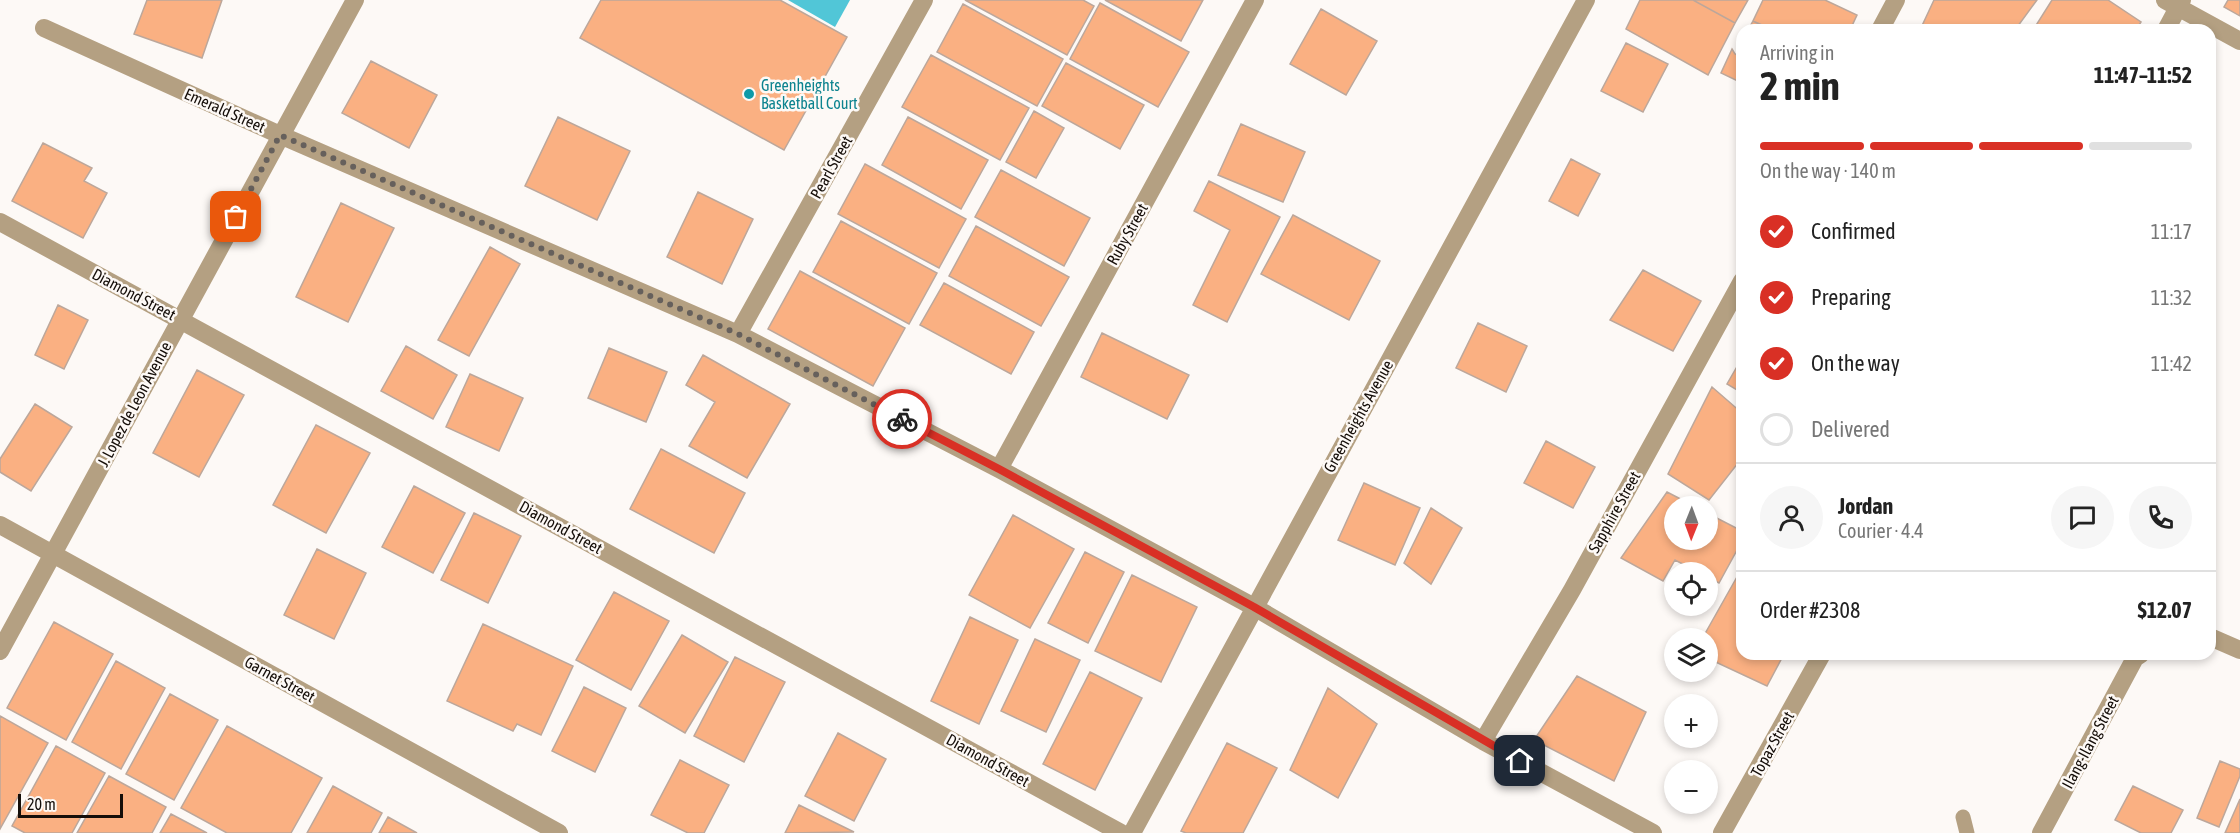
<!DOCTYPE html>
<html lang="en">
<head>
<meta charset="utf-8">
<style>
	body { margin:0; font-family:"Asap Condensed",sans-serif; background:#f6f6f6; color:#222; height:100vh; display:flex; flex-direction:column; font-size:22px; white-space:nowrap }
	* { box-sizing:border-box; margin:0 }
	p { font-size:20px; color:#767676 }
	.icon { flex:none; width:33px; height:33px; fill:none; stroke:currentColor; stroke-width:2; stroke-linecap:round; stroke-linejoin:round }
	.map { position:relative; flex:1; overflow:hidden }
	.panel { position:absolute; left:1736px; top:24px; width:480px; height:636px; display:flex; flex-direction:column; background:#fff; border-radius:18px; box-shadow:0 3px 9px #0003 }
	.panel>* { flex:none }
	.needle { width:39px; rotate:181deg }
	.buttons { position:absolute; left:1664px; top:496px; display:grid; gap:12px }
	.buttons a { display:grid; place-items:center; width:54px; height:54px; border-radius:50%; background:#fff; box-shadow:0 3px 9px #0003; font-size:30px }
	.scale { position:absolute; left:18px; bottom:15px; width:105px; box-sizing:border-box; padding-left:6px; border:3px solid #150e09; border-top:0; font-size:16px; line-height:21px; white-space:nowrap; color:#150e09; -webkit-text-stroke:4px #fdf9f6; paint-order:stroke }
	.pin { position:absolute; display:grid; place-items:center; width:51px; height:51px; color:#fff; margin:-26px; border-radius:12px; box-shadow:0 3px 9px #0006 }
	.courier { position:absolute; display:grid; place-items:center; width:60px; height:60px; margin:-30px; border:4px solid #d93025; border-radius:50%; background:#fff; color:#222; box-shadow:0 2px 8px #0007 }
	.overview em { font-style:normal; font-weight:700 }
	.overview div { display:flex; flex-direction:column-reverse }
	.overview { display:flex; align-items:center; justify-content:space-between; height:102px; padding:0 24px }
	h1 { font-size:39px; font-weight:700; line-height:45px }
	.bar { display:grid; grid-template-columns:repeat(4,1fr); gap:9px 6px; align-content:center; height:72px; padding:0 24px }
	.bar i { height:8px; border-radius:4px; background:#e0e0e0 }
	.bar .on { background:#d93025 }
	.bar p { grid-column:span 4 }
	.line { display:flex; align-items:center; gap:15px; padding:0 24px; border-top:2px solid #e0e0e0 }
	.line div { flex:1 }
	.round { display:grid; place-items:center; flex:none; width:63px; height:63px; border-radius:32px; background:#f6f6f6 }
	ol { padding:0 24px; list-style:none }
	li { display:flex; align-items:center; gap:18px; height:66px }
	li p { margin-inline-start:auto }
	li .icon { padding:6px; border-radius:50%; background:#d93025; color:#fff; stroke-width:4 }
	li:last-child { color:#767676 }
	li i { width:33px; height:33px; border:3px solid #e0e0e0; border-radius:50% }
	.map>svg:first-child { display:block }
	.water { fill:#51c6d7 }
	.building { fill:#fab082; stroke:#bca79b; stroke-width:1.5 }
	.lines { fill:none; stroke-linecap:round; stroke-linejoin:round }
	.lane { stroke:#b4a082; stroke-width:15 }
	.street { stroke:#b4a082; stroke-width:18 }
	.done { stroke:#66605c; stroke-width:6; stroke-dasharray:0 10.8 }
	.route { stroke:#d93025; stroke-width:8 }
	.culture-dot { fill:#0f9aa8; stroke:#fdf9f6; stroke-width:2 }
	.labels { text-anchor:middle; stroke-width:5; stroke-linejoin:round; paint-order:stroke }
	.culture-label { font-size:16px; fill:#0d838f; stroke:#fdf9f6; text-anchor:start }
	.street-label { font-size:16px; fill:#150e09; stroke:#fdf9f6 }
</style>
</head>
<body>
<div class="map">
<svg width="2240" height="833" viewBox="0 0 2240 833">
	<rect width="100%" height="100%" fill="#fdf9f6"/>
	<path class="water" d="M788,0H850L835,27Z"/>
	<path class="building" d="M147,0H222L202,58L134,34Z
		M601,0H780L847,37L784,150L580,38Z
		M965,0H1083L1094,6L1067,55Z
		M1105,0H1203L1181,41Z
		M1640,0H1693L1735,23L1708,75L1626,29Z
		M1693,0H1748L1735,23Z
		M1763,0H1825L1857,15L1850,30H1773L1753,21Z
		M1934,0H2037L2015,30H1920Z
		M2052,0H2108L2141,22L2136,30H2033Z
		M2228,0H2240V16L2224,7Z
		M1100,3L1189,52L1158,107L1070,59Z
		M963,4L1063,59L1037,106L937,52Z
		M1321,9L1377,41L1346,95L1290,64Z
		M1753,21L1771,30H1748Z
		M1626,43L1668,64L1643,112L1601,91Z
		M1732,49L1735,54L1742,57V83L1721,73Z
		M931,55L1029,108L1000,160L902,107Z
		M371,61L437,95L409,148L342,113Z
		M1066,63L1144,105L1120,149L1042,106Z
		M1034,111L1064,128L1036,178L1006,162Z
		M558,117L630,151L597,220L525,186Z
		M908,117L988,160L961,209L882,165Z
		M1241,124L1305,152L1283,202L1218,175Z
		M43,143L92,168L84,181L107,193L83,238L12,201Z
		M1571,159L1600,174L1578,216L1549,201Z
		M865,164L966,219L939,268L838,214Z
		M1001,170L1090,218L1064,266L975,217Z
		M1209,181L1280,217L1227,322L1193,305L1230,230L1194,211Z
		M698,192L753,219L722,284L667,257Z
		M341,203L394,228L348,322L296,297Z
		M1293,215L1380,261L1349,320L1261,274Z
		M841,221L937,273L909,324L813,272Z
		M976,226L1069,277L1041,326L949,276Z
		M490,247L520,264L469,356L438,340Z
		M1643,270L1701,301L1673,351L1610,320Z
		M800,271L905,328L873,386L768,329Z
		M944,283L1034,332L1011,374L920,325Z
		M58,305L88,320L64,369L35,355Z
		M1478,323L1527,346L1506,392L1456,368Z
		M1102,333L1189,375L1167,419L1081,377Z
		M406,346L457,375L433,419L381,391Z
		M609,348L667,372L646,422L588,398Z
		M703,355L790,404L747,478L689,446L715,402L686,385Z
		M1742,358V393L1727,384Z
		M197,370L244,395L199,477L153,453Z
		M470,374L523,398L499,451L446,427Z
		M1712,387L1742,413V458L1709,500L1668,474Z
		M35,404L72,427L31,491L0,472V459Z
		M316,425L370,453L326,533L273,505Z
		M1546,441L1595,467L1573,508L1524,483Z
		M661,449L745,493L714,553L630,509Z
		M1364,483L1420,508L1395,565L1338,540Z
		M414,486L465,513L433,573L382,547Z
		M1667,492L1696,507H1674V540H1707V513L1742,531V541L1719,583L1707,577V573H1700L1675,560L1663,581L1621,558Z
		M1431,508L1462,528L1431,584L1404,563Z
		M474,513L521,536L488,603L441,580Z
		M1013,515L1074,549L1030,628L969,595Z
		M317,549L366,573L334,639L284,615Z
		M1085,552L1124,572L1088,643L1048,623Z
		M1742,568V654H1784L1767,686L1707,658V639H1702Z
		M1132,575L1197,607L1161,682L1095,651Z
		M614,592L669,621L631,690L576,660Z
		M970,617L1018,640L979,724L931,701Z
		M54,622L113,654L66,740L7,708Z
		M483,624L573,666L541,735L517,724L513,731L447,701Z
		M682,635L728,662L685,733L639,706Z
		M1035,639L1080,660L1046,732L1001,711Z
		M735,657L785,682L744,762L694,736Z
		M116,661L165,688L121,769L72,742Z
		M1090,672L1142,698L1095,790L1043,764Z
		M1577,676L1646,712L1614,781L1534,740Z
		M584,687L626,708L595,772L552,751Z
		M1328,688L1377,724L1338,798L1290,770Z
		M170,694L218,720L174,800L126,774Z
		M0,716L48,743L0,829Z
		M227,726L322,778L291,833H227L181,808Z
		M838,733L886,759L854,821L805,796Z
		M1227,743L1277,768L1243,833H1186L1181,831Z
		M56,746L105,773L72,833H25L12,826Z
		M680,760L729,785L704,833H688L651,815Z
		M2220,761L2240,769V776L2219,827L2197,818Z
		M109,776L166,807L152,833H77Z
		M333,786L382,813L371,833H307Z
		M2133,786L2183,810L2171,833H2141L2115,820Z
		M2240,799V833H2225Z
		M799,805L854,832L785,833Z
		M171,814L207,833H160Z
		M388,817L417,833H379Z"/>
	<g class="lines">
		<path class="lane" d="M1963,817L1967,833"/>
		<path class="street" d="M2165,0L2240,41
			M44,28L280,135L738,334L999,469L1254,607L1483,741L1653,833
			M1880,30L1896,0
			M2166,30L2182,0
			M0,222L1121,833
			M738,334L924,0
			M999,469L1255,0
			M0,525L559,833
			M2210,637L2240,650
			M0,651L355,0
			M1483,741L1572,590L1742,281
			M1132,833L1586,0
			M1722,833L1822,654
			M2041,833L2135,658L2141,654"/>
	</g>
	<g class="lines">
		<path class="done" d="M236,217L280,135L738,334L902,419"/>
		<path class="route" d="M902,419L999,469L1254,607L1520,761"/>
	</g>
	<circle class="culture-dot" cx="749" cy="94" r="6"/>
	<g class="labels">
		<g class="culture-label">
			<text x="761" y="91">Greenheights<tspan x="761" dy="18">Basketball Court</tspan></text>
		</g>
		<g class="street-label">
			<text transform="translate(225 110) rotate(24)" y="6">Emerald Street</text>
			<text transform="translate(831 167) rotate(-61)" y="6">Pearl Street</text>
			<text transform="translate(1127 234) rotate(-61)" y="6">Ruby Street</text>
			<text transform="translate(134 294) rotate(28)" y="6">Diamond Street</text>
			<text transform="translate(134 404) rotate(-62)" y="6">J. Lopez de Leon Avenue</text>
			<text transform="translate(1358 416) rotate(-61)" y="6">Greenheights Avenue</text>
			<text transform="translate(1614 512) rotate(-61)" y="6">Sapphire Street</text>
			<text transform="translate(561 527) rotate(29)" y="6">Diamond Street</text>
			<text transform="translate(280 679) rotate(29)" y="6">Garnet Street</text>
			<text transform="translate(2090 742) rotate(-62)" y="6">Ilang-Ilang Street</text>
			<text transform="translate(1772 744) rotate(-61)" y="6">Topaz Street</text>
			<text transform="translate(988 760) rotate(29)" y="6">Diamond Street</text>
		</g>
	</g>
</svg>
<div class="buttons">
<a><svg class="needle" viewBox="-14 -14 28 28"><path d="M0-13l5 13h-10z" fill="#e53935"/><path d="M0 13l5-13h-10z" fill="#767676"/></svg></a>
<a><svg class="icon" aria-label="locate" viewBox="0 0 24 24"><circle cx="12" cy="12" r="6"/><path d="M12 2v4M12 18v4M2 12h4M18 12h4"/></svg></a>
<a><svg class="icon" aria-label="layers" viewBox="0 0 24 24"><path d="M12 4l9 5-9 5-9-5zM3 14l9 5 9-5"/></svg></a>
<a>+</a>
<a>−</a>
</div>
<div class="scale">20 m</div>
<div class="pin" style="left:236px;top:217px;background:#ea580c"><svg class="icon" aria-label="bag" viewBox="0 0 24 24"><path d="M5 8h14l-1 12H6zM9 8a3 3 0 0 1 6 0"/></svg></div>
<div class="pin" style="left:1520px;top:761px;background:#1f2937"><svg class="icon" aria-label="home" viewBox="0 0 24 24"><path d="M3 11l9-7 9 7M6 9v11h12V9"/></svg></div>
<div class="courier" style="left:902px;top:419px"><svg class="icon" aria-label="bike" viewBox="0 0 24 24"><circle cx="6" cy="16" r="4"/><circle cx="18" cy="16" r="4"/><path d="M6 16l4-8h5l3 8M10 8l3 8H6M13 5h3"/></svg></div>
<section class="panel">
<div class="overview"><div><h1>2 min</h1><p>Arriving in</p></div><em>11:47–11:52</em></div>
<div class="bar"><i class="on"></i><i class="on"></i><i class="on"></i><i></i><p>On the way · 140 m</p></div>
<ol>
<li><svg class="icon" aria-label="check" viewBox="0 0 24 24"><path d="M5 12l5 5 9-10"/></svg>Confirmed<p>11:17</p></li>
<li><svg class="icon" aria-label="check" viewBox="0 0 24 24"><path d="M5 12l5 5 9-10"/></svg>Preparing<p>11:32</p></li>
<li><svg class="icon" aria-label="check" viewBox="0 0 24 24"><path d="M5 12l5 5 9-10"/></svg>On the way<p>11:42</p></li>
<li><i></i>Delivered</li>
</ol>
<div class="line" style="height:108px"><a class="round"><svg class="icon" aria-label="person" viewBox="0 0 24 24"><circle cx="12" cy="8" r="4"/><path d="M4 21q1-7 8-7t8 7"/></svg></a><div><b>Jordan</b><p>Courier · 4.4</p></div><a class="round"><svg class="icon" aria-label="chat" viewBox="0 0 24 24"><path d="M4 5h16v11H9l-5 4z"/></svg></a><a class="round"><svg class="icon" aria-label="phone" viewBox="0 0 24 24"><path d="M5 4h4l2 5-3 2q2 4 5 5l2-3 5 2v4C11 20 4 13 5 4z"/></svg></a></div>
<div class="line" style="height:78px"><div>Order #2308</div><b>$12.07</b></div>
</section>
</div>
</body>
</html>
